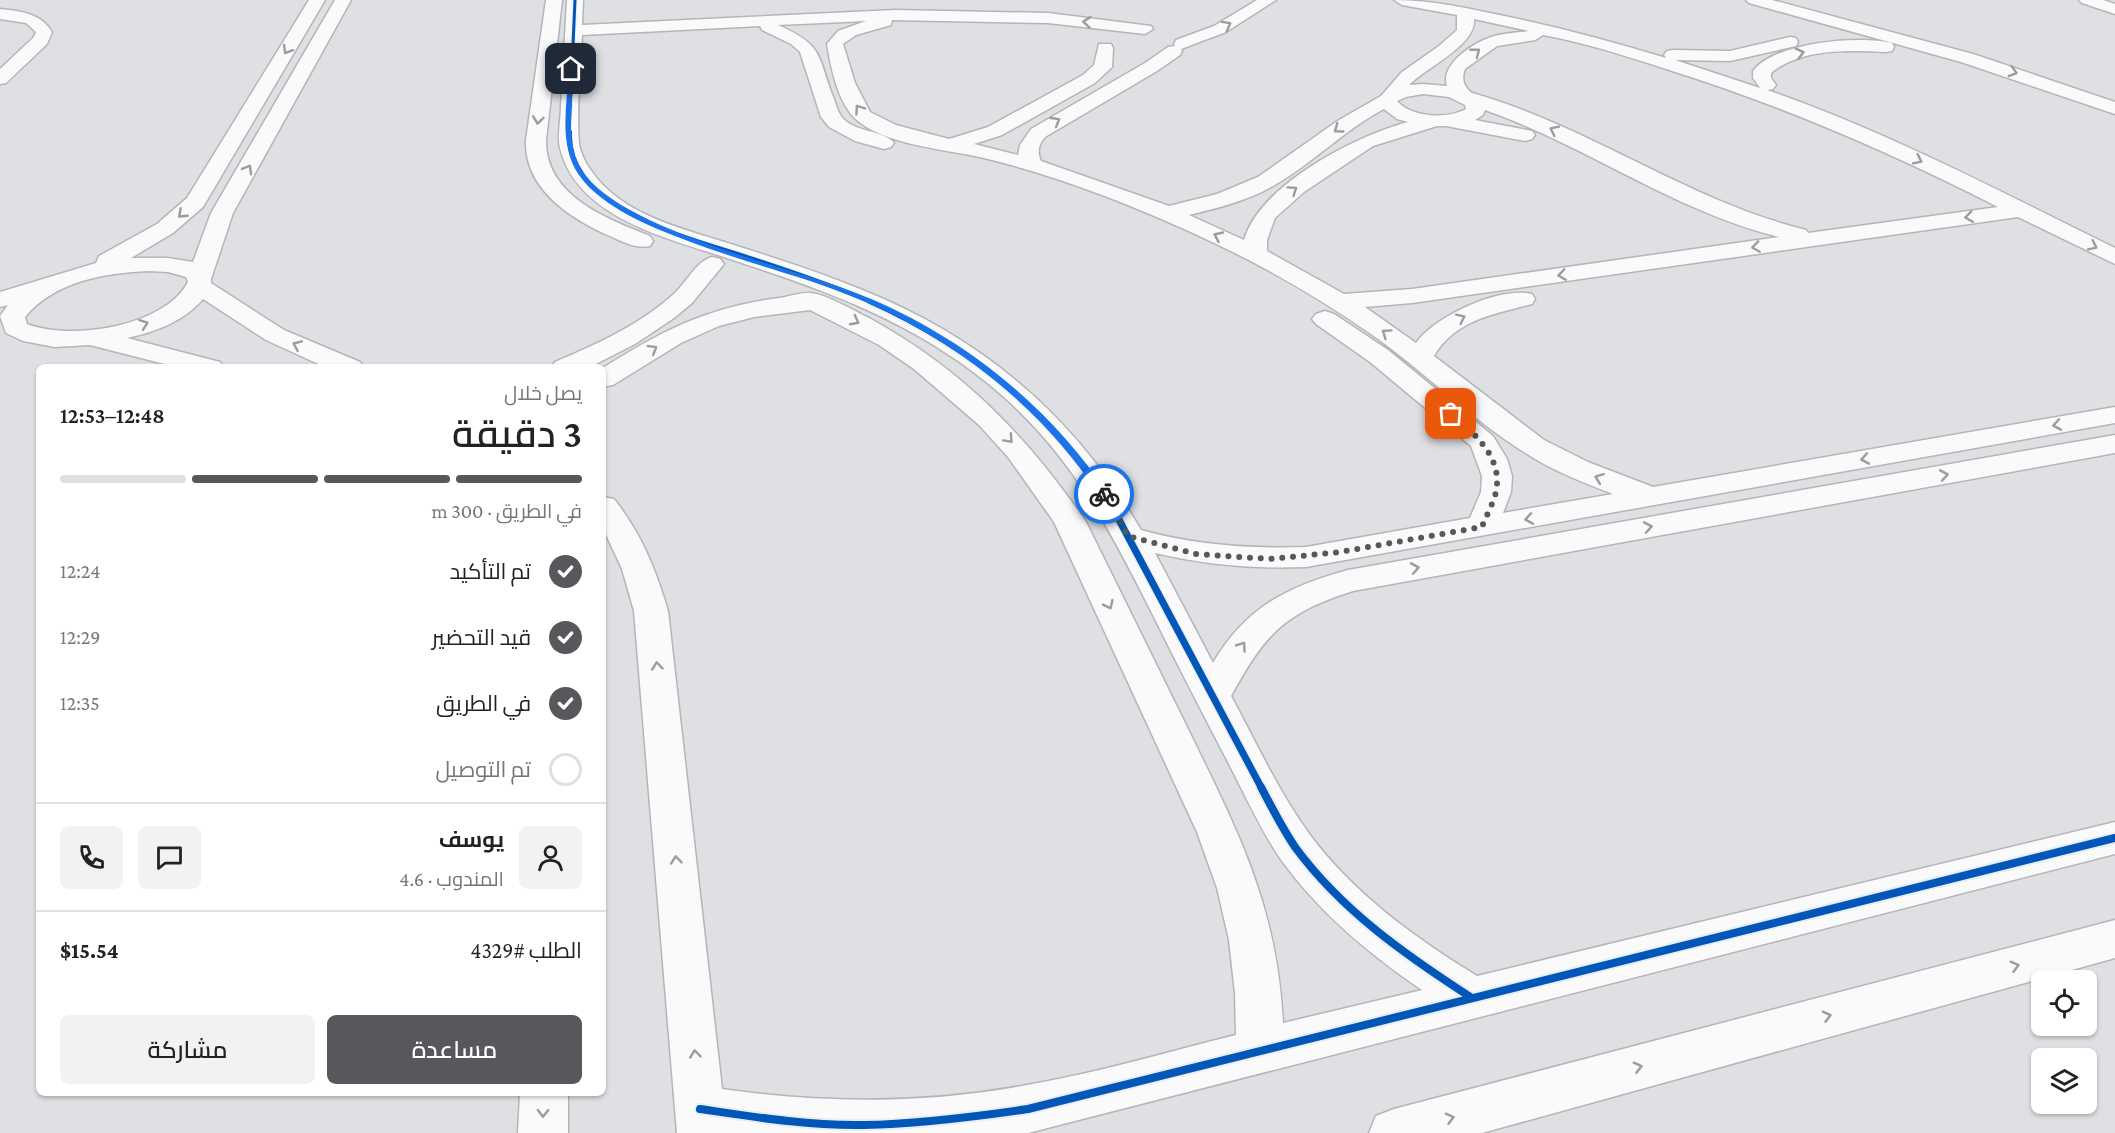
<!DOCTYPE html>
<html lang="ar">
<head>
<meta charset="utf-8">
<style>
	body { margin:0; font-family:"Crimson Pro",Cairo,serif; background:#f2f2f2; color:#222; direction:rtl; height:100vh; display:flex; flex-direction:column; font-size:22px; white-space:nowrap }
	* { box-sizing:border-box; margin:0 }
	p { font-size:20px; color:#767676 }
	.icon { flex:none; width:33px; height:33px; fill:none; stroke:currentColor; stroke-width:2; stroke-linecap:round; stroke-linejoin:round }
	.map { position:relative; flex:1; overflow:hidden; direction:ltr }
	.drawer { position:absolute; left:36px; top:364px; width:570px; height:732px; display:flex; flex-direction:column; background:#fff; border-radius:9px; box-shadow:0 2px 4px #0004; direction:rtl }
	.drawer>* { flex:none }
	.tools { position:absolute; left:2031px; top:970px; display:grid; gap:12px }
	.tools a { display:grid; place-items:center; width:66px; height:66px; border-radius:9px; background:#fff; box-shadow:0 2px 4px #0004; font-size:30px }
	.pin { position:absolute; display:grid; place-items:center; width:51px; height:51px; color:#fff; margin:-26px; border-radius:12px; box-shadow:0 3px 9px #0006 }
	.courier { position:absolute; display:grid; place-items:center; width:60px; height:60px; margin:-30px; border:4px solid #1a73e8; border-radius:50%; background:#fff; color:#222; box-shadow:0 2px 8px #0007 }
	.summary em { font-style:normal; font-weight:600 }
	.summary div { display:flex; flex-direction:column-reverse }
	.summary { display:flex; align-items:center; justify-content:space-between; height:102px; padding:0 24px }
	h1 { font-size:39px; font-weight:600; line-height:45px }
	.bar { display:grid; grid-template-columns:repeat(4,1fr); gap:9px 6px; align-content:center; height:72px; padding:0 24px }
	.bar i { height:8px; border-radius:4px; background:#e0e0e0 }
	.bar .active { background:#57585b }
	.bar p { grid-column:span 4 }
	.line { display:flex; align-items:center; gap:15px; padding:0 24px; border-top:2px solid #e0e0e0 }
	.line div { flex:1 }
	.round { display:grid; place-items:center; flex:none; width:63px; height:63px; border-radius:9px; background:#f2f2f2 }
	ol { padding:0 24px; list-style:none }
	li { display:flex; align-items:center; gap:18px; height:66px }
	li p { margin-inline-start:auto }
	li .icon { padding:6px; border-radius:50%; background:#57585b; color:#fff; stroke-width:4 }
	li:last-child { color:#767676 }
	li i { width:33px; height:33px; border:3px solid #e0e0e0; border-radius:50% }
	.action { display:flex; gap:12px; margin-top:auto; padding:12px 24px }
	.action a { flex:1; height:69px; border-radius:9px; background:#57585b; color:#fff; font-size:24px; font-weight:600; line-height:69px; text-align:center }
	.action a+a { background:#f2f2f2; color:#222 }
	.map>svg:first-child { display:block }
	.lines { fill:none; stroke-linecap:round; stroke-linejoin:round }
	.street-casing { stroke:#b4b5b7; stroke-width:3 }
	.primary-casing { stroke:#b4b5b7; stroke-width:3 }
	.street { fill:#fafafb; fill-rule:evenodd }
	.primary { fill:#fafafb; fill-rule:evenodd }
	.cycleway-far4-casing { stroke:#eaedf3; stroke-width:5 }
	.cycleway-far3-casing { stroke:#eaedf3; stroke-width:6 }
	.cycleway-far2-casing { stroke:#eaedf3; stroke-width:8 }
	.cycleway-far1-casing { stroke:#eaedf3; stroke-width:10 }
	.cycleway-casing { stroke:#eaedf3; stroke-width:12 }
	.cycleway-far4 { stroke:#0057b8; stroke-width:3 }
	.cycleway-far3 { stroke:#0057b8; stroke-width:4 }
	.cycleway-far2 { stroke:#0057b8; stroke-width:5 }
	.cycleway-far1 { stroke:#0057b8; stroke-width:7 }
	.cycleway { stroke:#0057b8; stroke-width:8 }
	.oneway { stroke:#9c9c9d }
	.route { fill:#1a73e8 }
	.done { stroke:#57585b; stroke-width:6; stroke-dasharray:0 10.8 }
</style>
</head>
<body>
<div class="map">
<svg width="2115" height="1133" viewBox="0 0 2115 1133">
	<rect width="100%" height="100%" fill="#dee0e4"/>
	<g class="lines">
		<g class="street-casing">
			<path id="street" d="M309,0H325L203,207L173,233L131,258H168L193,262L211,213L335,0H351L233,213L211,279V283L284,330L360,362L364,368H327L266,340L203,299C183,322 155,332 127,338L220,362L224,368H180L90,345L55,347L23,341L6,333L0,316L8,305L0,307V292L96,263L99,256L157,224L187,198ZM149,271L168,272L186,277L188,282C165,327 70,341 27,324L25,317C55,281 104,273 149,271Z
				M546,0H562L546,140C545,196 607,219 650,236L653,241L650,246C636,249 623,242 610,236C571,219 524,189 526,140Z
				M567,0H583L582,25L895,10L1048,13L1151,26L1153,29L1145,34L1048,23L892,20L891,25L856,35L843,44L855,83L870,112L896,125L949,139L988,127L1083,75L1094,65L1099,44H1111L1113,48L1112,67L1095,83L1002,135L974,144L1018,155L1020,145L1031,129L1145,63L1168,47L1175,46L1174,44L1176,40L1214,26L1257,0H1276L1226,32L1181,49L1182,51L1180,55L1157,71L1045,137C1038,145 1037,152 1041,161L1169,206L1217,194L1258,177L1339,120L1381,96L1402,72L1439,46L1457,30V15L1402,5L1394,0C1434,0 1470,9 1509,17C1562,28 1614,42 1666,58L1664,55L1667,51L1673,50L1730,51L1790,37L1796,38L1798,42L1796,46L1730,61L1675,60L1760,88L1753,78V71C1774,42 1860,35 1892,43L1894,47L1892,51L1886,52C1849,50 1801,48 1771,73V78L1776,85L1773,89L1767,90C1888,132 2001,192 2115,248V264L2018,217L1412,303L1365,307L1416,343C1435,316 1500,286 1532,294L1535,299L1532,304C1494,314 1455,320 1434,356L1544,440L1588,462L1653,487L2115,407V423L1306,567C1254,569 1205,565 1155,553L1213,663C1246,607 1287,587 1348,570L2115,435V453L1353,591C1284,613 1265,634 1231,696C1256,742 1279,793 1310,835C1354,894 1415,938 1477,976L2115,822V854L1028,1133H677L634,611L622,569L603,528V497L614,499C641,533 656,570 668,611L722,1089C824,1104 926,1104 1027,1085C1097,1073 1167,1052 1236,1035L1235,993L1229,940L1217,888L1197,832L1054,522L1008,457L979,425L914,369L879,345L810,310L754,317L719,326L681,343L613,385L603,387V368C663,330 708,307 779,298C789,297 801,292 810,293C826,294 854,311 869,318C962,369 1026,435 1086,522C1119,589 1152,656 1185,723C1236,828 1277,903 1283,1023L1422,990C1369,954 1320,913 1282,861C1261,831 1245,795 1228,762C1202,712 1176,662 1151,611C1110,530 1074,460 1005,398C962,359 909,328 856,305C815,287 772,273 730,259C671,239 577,219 560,148C557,136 561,119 561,106C563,70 565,35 567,0ZM1474,19L1529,31C1516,33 1498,33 1486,39C1469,46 1440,66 1447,86L1423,84L1409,85C1425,68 1477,45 1474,19ZM866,21L838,31L827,44C831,68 838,105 858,121C889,146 946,149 984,158C1037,171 1089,189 1140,210C1221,243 1300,284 1371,334C1424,371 1470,418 1524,452C1551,470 1582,482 1613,494L1503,513L1511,492L1512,476L1507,459L1493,436L1388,350L1334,314L1325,311L1316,314L1312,319L1316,324L1370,362L1471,446L1482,476L1481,492L1470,518L1306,547C1250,549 1195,545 1141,530C1074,416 983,338 860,289C821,273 781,260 740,247C689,230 621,217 590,169C585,162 580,151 579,144C576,108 581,70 582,35L760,26L762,30L791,44L800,52L821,117L829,127L855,141L884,149L891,147L894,143C885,130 853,133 841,116C837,110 835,101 832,94C817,52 822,45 778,25ZM1543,35C1583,42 1626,56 1666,69C1781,105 1890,152 1998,207L1808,233L1806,230C1688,201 1589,126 1472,93C1464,87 1461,79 1465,69L1497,46L1535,40ZM1423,94L1449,97L1465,105L1466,109C1448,119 1412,118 1397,101L1406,97ZM1384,109L1397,119L1408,122C1355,136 1260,185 1244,240L1189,215C1218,208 1247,201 1273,186C1312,164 1344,130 1384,109ZM1485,110C1585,145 1676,212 1779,237L1412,289L1344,294L1267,251V240L1275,218L1304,192L1373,146L1437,126H1446L1525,141L1532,139L1535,135L1532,131L1475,120L1483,115Z
				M1746,0H1772L1973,54L2115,102V114L1961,62L1749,3Z
				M0,9C20,11 41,13 52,32L47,44L6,83L0,84V69L33,38L36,32L26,23L0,19Z
				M712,257L720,259L724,264L692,303L674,318L635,344L588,368H551L555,362C597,344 642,324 676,292C687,281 697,261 712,257Z
				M2115,920V958L1482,1133H1369L1376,1116L1394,1109Z
				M520,1094H568V1133H518Z"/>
		</g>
		<g class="primary-casing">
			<path id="primary" d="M2079,0H2103L2115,4V14L2082,3Z"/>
		</g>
		<use href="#street" class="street"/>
		<use href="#primary" class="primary"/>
		<g class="cycleway-far4-casing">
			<path id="cycleway-far4" d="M569,134L575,0"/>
		</g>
		<g class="cycleway-far3-casing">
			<path id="cycleway-far3" d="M570,132C566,212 695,239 753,259C793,272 834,286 873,303"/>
		</g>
		<g class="cycleway-far2-casing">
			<path id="cycleway-far2" d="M869,301C976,349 1056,418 1118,517"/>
		</g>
		<g class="cycleway-far1-casing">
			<path id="cycleway-far1" d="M1117,516L1262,789"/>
		</g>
		<g class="cycleway-casing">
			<path id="cycleway" d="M1261,787C1272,808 1282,828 1295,847C1342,911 1407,956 1472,998
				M700,1109C754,1117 809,1126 864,1125C919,1124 973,1117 1028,1109L2115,838"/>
		</g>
		<use href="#cycleway-far4" class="cycleway-far4"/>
		<use href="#cycleway-far3" class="cycleway-far3"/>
		<use href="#cycleway-far2" class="cycleway-far2"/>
		<use href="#cycleway-far1" class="cycleway-far1"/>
		<use href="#cycleway" class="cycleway"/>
	</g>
	<defs><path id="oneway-chevron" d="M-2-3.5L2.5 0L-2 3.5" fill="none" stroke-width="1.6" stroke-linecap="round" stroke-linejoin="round" transform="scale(1.5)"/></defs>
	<g class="oneway">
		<use href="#oneway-chevron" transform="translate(1087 22) rotate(-174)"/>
		<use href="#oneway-chevron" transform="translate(1227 25) rotate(-29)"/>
		<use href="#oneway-chevron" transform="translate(287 50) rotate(121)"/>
		<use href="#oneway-chevron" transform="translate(1476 52) rotate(-38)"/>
		<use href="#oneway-chevron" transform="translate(1800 53) rotate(-15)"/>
		<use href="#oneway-chevron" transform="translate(2013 72) rotate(17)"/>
		<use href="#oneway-chevron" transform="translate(859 109) rotate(-125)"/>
		<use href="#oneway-chevron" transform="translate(538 120) rotate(98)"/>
		<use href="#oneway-chevron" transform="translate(1056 121) rotate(-30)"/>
		<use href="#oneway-chevron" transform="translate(1338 129) rotate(144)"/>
		<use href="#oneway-chevron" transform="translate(1554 130) rotate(-154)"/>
		<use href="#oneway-chevron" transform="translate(1918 160) rotate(26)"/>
		<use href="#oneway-chevron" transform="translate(248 169) rotate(-60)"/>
		<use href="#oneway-chevron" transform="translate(1293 190) rotate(-35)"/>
		<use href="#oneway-chevron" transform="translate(182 214) rotate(137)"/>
		<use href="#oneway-chevron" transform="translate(1969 217) rotate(172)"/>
		<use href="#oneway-chevron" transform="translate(1218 236) rotate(-155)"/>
		<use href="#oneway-chevron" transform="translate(2093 246) rotate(26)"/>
		<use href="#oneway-chevron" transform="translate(1756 247) rotate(172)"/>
		<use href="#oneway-chevron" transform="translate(1562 275) rotate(172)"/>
		<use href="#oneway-chevron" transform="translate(1461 318) rotate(-26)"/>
		<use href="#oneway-chevron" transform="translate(855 321) rotate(28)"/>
		<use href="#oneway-chevron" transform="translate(144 324) rotate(-20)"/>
		<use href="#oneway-chevron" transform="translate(1386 333) rotate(-145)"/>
		<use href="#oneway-chevron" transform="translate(297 345) rotate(-157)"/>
		<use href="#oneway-chevron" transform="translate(653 349) rotate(-31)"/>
		<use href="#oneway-chevron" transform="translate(2057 425) rotate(170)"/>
		<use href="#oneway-chevron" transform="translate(1009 439) rotate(47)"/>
		<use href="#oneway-chevron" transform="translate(1865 459) rotate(170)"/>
		<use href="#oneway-chevron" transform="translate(1944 475) rotate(-10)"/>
		<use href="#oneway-chevron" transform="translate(1599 478) rotate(-159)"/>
		<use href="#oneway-chevron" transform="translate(1529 519) rotate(170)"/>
		<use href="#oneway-chevron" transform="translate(1648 527) rotate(-10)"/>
		<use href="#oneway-chevron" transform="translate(1415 568) rotate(-10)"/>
		<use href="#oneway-chevron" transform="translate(1109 605) rotate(64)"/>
		<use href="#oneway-chevron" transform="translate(1242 646) rotate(-55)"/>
		<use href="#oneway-chevron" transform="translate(657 666) rotate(-96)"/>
		<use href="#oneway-chevron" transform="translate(676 860) rotate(-96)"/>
		<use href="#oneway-chevron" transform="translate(2015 966) rotate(-15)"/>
		<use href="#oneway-chevron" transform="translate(1827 1016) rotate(-15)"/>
		<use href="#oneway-chevron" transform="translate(695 1054) rotate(-96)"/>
		<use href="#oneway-chevron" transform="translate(1638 1067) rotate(-15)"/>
		<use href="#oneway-chevron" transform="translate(543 1113) rotate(91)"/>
		<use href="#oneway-chevron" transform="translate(1450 1118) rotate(-15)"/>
	</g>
	<path class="route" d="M571,68L574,69C573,103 563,147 585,175C626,228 775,264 840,287C948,325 1045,399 1108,494L1107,496H1100C1037,401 944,330 837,290C772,266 616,231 579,175C558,145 567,104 569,69Z"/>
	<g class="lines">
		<path class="done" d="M1104,494L1128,536L1196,554L1270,559L1340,552L1482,527C1486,516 1493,504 1496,492C1503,457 1475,434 1451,414"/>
	</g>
</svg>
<div class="tools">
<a><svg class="icon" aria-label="locate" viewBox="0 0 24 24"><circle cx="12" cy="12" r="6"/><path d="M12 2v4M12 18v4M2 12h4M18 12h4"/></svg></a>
<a><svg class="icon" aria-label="layers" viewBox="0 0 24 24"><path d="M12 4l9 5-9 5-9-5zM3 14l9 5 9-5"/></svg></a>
</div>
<div class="pin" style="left:1451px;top:414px;background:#ea580c"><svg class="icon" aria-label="bag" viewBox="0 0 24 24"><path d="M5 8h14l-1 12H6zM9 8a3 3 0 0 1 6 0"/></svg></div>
<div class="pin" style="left:571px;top:69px;background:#1f2937"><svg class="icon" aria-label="home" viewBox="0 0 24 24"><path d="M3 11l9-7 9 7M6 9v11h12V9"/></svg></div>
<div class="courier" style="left:1104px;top:494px"><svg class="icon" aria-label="bike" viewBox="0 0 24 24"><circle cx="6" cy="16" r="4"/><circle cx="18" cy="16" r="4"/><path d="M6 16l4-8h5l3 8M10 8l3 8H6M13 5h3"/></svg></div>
<section class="drawer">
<div class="summary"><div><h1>3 دقيقة</h1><p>يصل خلال</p></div><em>12:48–12:53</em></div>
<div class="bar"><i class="active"></i><i class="active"></i><i class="active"></i><i></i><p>في الطريق · 300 m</p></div>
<ol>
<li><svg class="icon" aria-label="check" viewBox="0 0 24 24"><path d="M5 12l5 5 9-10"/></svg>تم التأكيد<p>12:24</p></li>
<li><svg class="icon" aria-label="check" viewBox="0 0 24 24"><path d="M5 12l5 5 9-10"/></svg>قيد التحضير<p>12:29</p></li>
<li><svg class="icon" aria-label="check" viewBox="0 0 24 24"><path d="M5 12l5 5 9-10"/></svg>في الطريق<p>12:35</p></li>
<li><i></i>تم التوصيل</li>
</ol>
<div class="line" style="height:108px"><a class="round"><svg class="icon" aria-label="person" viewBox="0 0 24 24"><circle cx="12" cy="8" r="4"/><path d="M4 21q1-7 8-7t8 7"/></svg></a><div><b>يوسف</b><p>المندوب · 4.6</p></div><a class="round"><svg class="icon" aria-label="chat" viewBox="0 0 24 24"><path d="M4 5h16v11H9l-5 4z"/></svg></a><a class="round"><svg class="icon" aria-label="phone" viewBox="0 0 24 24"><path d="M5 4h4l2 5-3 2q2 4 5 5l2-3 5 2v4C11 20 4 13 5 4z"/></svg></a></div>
<div class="line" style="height:78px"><div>الطلب #4329</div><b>$15.54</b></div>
<div class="action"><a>مساعدة</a><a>مشاركة</a></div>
</section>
</div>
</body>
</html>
